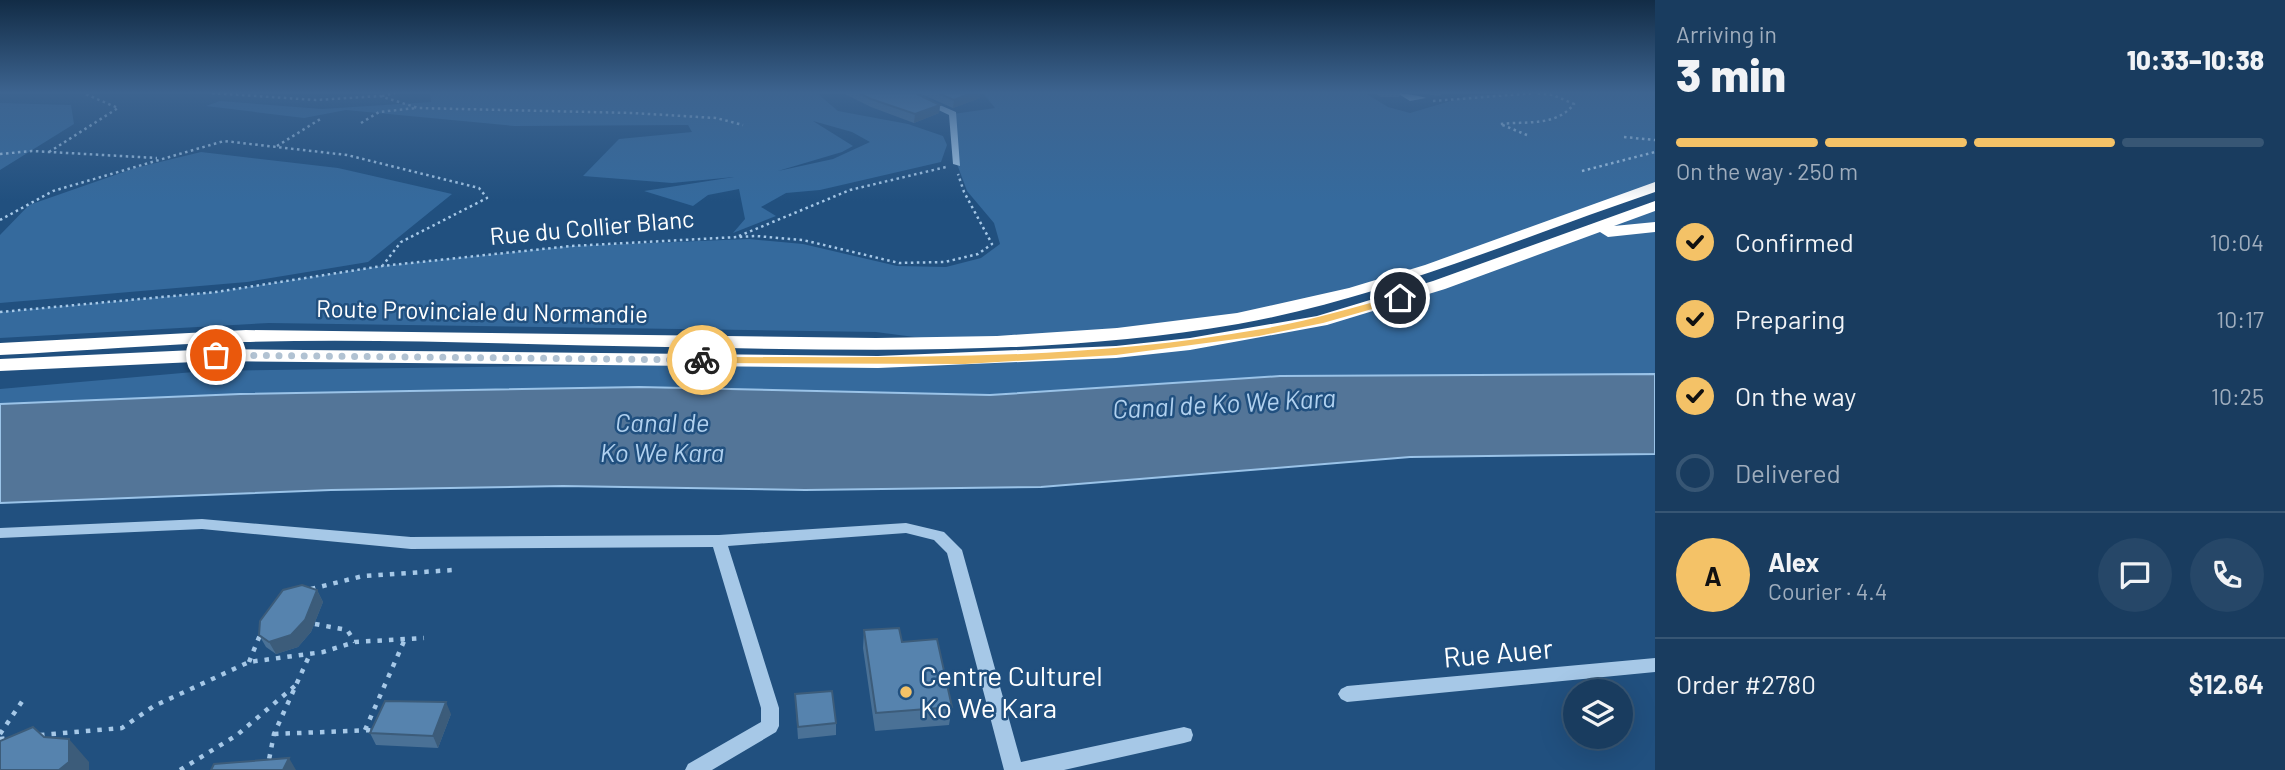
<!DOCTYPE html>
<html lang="en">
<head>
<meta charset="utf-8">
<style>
	body { margin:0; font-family:Barlow,sans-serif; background:#264768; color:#f1f3f6; height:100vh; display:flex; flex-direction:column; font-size:26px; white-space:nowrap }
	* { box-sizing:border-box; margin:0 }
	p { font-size:23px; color:#9fadbd }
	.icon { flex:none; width:38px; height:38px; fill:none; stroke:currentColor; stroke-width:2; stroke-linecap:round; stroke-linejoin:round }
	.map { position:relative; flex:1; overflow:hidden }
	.details { display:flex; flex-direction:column; background:#193c5f; width:630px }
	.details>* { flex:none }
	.controls { position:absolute; left:1563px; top:679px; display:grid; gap:14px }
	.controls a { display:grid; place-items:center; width:70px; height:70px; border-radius:50%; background:#193c5f; box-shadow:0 7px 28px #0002,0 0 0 2px #375674; font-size:35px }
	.pin { position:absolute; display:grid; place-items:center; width:60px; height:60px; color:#fff; margin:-30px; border:4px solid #fff; border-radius:50%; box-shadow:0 2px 7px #0007 }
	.courier { position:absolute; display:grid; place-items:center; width:70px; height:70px; margin:-35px; border:5px solid #f4c267; border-radius:50%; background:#fff; color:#222; box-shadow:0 2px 9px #0007 }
	.head em { font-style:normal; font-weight:800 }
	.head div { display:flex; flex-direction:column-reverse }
	.head { display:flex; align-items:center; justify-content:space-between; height:119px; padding:0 21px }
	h1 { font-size:46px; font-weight:800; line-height:52px }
	.bar { display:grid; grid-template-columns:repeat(4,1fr); gap:10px 7px; align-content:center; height:84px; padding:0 21px }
	.bar i { height:9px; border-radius:5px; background:#375674 }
	.bar .selected { background:#f4c267 }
	.bar p { grid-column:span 4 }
	.line { display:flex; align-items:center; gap:18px; padding:0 21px; border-top:2px solid #375674 }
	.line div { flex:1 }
	.round { display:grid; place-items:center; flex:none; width:74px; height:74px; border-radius:37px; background:#264768 }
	ol { padding:0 21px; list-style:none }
	li { display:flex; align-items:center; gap:21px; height:77px }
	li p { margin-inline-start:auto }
	li .icon { padding:7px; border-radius:50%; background:#f4c267; color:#111; stroke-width:4 }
	li:last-child { color:#9fadbd }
	li i { width:38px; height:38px; border:4px solid #375674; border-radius:50% }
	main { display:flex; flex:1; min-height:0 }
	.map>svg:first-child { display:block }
	.green { fill:#356a9d; fill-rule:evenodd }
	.water { fill:#537598; stroke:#9ac3e8; stroke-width:2 }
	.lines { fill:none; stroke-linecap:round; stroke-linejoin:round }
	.path-far1 { stroke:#a6c8e7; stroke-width:2.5; stroke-dasharray:2.5 3.5; stroke-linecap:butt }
	.path { stroke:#a6c8e7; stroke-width:4.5; stroke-dasharray:4.5 7; stroke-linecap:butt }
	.minor { fill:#a6c8e7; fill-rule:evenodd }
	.highway { fill:#fff; fill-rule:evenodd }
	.wall { fill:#4a7196 }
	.shaded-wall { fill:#3c5c7a }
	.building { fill:#5683ae; stroke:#3c5c7a; stroke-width:2 }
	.route { fill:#f4c267 }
	.done { stroke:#b1c2d2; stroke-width:7; stroke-dasharray:0 12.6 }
	.poi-dot { fill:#f4c267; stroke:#21507f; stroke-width:2.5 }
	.labels { text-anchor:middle; stroke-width:5; stroke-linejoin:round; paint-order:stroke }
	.street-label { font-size:24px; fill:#fff; stroke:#21507f }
	.water-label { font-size:26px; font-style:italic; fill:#b1d1ef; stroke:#21507f }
	.near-street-label { font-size:28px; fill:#fff; stroke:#21507f }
	.near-poi-label { font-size:28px; fill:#fff; stroke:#21507f; text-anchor:start }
</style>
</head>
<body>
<main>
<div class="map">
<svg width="1655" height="770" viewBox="0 0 1655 770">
	<rect width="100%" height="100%" fill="#21507f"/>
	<path class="green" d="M430,93H817L838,111L908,124L943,136L947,145L941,162L820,190L786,193L761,207L776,216L733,233L745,219L739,189L708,195L693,206L644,191L734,177L672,183L583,176L619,139L692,132L688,125L514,126L346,110L304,118L206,106L220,101L322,109L431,102ZM813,121L852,132L870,142L833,159L778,171L842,152L853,146Z
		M983,93H1365L1388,107L1410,113L1471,95L1655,93V187L1416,273L1245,318L960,343L876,332L269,323L0,338V312L216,292L382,266L571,246L749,239L803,244L897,266L946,267L981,258L1000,244L994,223L967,191L957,164L953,114L995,108Z
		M0,103L71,105L74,124L0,170Z
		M201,152L338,168L452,194L368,262L247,282L0,303V235L29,205L135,168Z
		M1655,206V374L1280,376L990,395L639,387L240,394L0,404V389L205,371L965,360L1116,352L1320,321Z"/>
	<path class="water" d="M1655,374V454L1410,457L1041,487L805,490L563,486L331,490L0,503V404L240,394L639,387L990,395L1280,376Z"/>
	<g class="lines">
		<path class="path-far1" d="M212,93L316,100L380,96L418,108L633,113L716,118L743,125
			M382,96L395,93
			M1433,101L1535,93
			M361,123L379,112L416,108
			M1527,135L1500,124C1526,121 1556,127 1574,104L1553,95L1536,93
			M1624,137L1655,140
			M277,146L322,118
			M49,152L118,108L83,93
			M0,154L32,151L157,158
			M1582,171L1655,152
			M0,220L53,191L224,141L347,155L479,188L487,198L401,242L383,265
			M739,236L850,190L946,167
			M0,312L216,292L382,266L571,246L756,236L803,240L899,263L945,262L978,254L992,244L964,192L958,174"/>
		<path class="path" d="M311,589L363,576L453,570
			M315,624L347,630L355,642
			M249,662L260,635
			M365,730L405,639
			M0,734L25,697
			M274,734L374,730
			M40,735L122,728L154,706L249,662L323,652L355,642L424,638
			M0,739L11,738
			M180,770L237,735L296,685
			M267,770L274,734L310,654"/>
		<path class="minor" d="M903,93H912L956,112L960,166L953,164L949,115Z
			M1397,93C1402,93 1422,96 1426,98L1410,101Z
			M202,519L411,537L719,535L906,523L944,532L962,550L1021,762L1184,727L1191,729L1193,735L1191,741L1184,743L1064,770H1004L947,553L934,540L906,533L728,546L779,708V726L776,732L712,770H685L688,764L761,722V708L713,547L411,549L202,529L0,538V528Z
			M1655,658V672L1347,702L1341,699L1338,694L1341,689L1347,686Z"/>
		<path class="highway" d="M1655,182V192C1516,239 1383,298 1238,324C1049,357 856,350 666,347C526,345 384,338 244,342C163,344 81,351 0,355V343L246,330L876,338L997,336L1117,328L1237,313L1349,288L1425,265Z
			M1655,201V211L1614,226L1655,222V232L1608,237L1600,232L1445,289L1327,325L1190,350L1116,358L878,368L216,361L0,371V359L216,349L878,356L1116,346L1190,338L1317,316L1433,281Z"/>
	</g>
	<path class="wall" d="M843,93H915L940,105L939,113L914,123L871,107Z
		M919,93H980V98L953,108Z
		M1374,93H1400L1399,97H1381Z
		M1418,93H1442L1440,96Z
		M317,590L323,602L311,632L298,647L276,654L266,647L259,635Z
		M864,630L902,642L952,707L949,725L875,731L863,648Z
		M795,694L836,723V735L798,739Z
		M451,714L438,748L376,745L370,733Z"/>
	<path class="shaded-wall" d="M971,93H980V98L953,108L954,100Z
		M940,105L939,113L914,123L915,114Z
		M317,590L323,602L311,632L298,647L276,654L269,642Z
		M446,702L451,714L438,748L433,736Z
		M69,739L89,762V770H59Z
		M289,758L296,770H283Z"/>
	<path class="building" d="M859,93H915L940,105L915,114L871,99Z
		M938,93H971L954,100Z
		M302,585L317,590L305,620L291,635L269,642L259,635L260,621L283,590Z
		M899,628L902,642L937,639L952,707L876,713L864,630Z
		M832,691L836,723L798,727L795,694Z
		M385,701L446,702L433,736L370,733Z
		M33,727L44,737L69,739V762L59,770H0V741Z
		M289,758L283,770H211L214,764Z"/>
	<linearGradient id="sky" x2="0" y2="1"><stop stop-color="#122c46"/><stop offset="0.46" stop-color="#3d6490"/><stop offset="1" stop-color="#3d6490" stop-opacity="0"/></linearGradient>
	<rect width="1655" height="201" fill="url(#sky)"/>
	<path class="route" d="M1400,295L1404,300L1323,323L1259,336L1116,355L965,364L702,363L697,360L702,357C889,357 1077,362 1262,329C1309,321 1354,307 1400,295Z"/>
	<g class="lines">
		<path class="done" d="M216,355L702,360"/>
	</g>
	<circle class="poi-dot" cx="906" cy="692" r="7"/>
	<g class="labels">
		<g class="street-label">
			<text transform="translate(592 228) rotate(-5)" y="8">Rue du Collier Blanc</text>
			<text transform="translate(482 312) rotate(1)" y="8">Route Provinciale du Normandie</text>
		</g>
		<g class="water-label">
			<text transform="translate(1224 404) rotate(-3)" y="9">Canal de Ko We Kara</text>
			<text x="662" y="432">Canal de<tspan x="662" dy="30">Ko We Kara</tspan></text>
		</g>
		<g class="near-street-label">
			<text transform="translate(1498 653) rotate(-5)" y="10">Rue Auer</text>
		</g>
		<g class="near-poi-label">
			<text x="920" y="686">Centre Culturel<tspan x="920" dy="32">Ko We Kara</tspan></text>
		</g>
	</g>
</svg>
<div class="controls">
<a><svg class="icon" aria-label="layers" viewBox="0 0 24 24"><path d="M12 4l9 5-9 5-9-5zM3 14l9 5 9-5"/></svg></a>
</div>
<div class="pin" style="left:216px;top:355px;background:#ea580c"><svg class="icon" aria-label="bag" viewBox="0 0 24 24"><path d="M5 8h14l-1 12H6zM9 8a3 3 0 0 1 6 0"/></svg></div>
<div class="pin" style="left:1400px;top:298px;background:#1f2937"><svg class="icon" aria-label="home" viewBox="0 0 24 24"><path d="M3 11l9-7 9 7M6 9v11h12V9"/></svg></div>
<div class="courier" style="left:702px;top:360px"><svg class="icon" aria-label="bike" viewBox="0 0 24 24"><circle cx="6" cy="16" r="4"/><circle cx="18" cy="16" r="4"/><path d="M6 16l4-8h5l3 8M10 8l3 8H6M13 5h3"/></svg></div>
</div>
<section class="details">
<div class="head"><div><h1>3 min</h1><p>Arriving in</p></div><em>10:33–10:38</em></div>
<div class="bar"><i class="selected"></i><i class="selected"></i><i class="selected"></i><i></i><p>On the way · 250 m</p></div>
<ol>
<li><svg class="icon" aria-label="check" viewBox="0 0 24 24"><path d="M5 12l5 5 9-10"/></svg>Confirmed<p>10:04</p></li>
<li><svg class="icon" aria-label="check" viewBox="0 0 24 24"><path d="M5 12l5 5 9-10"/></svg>Preparing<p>10:17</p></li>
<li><svg class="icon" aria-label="check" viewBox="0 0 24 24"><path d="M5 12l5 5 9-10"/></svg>On the way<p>10:25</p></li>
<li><i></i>Delivered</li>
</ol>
<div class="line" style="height:126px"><b class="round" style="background:#f4c267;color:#111">A</b><div><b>Alex</b><p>Courier · 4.4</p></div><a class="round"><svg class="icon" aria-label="chat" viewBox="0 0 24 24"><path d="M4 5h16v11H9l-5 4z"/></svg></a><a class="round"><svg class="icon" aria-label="phone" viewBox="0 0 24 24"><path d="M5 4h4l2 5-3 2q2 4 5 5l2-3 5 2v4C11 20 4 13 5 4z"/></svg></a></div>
<div class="line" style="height:91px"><div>Order #2780</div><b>$12.64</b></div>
</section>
</main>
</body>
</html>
